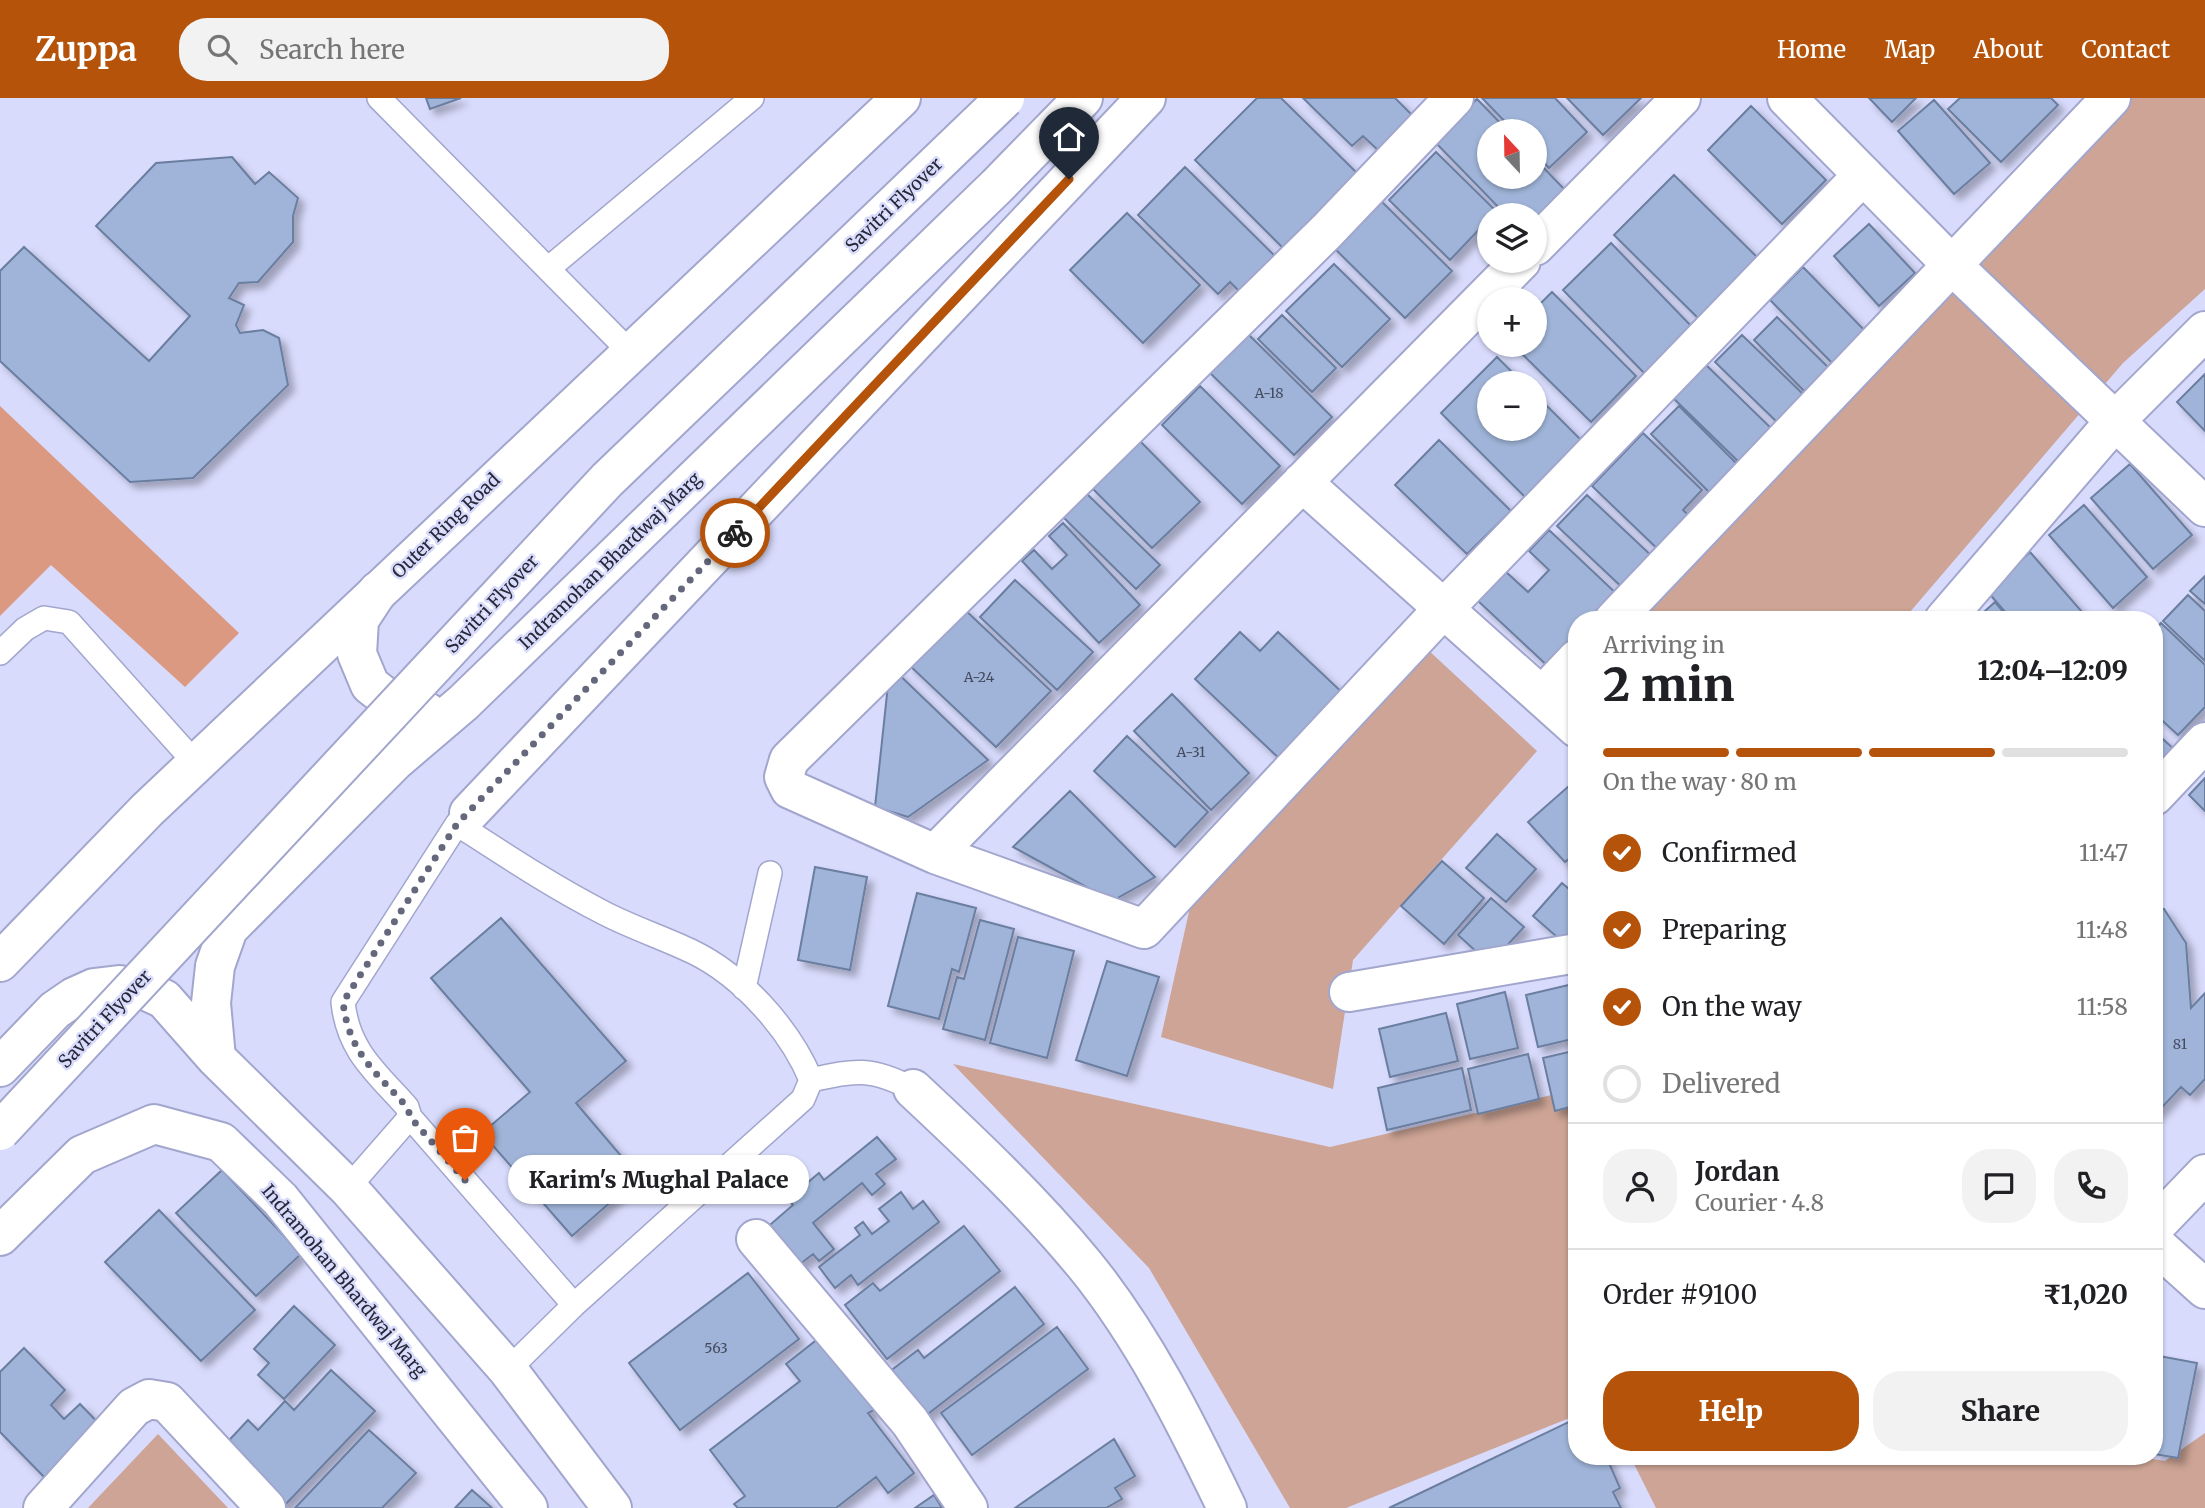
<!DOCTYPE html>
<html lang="en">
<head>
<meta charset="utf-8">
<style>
	body { margin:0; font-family:Merriweather,serif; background:#f2f2f2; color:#202124; height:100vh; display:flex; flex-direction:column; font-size:26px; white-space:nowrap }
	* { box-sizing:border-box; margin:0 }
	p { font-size:23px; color:#757577 }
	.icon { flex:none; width:38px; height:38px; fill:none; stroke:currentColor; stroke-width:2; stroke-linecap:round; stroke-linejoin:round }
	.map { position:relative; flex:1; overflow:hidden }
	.side { position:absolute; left:1568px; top:513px; width:595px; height:854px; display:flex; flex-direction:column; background:#fff; border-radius:28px; box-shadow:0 2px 5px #0004 }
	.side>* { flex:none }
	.needle { width:46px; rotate:338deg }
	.tools { position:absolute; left:1477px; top:21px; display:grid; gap:14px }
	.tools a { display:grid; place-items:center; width:70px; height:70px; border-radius:50%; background:#fff; box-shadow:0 2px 5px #0004; font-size:35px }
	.pin { position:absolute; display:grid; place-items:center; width:60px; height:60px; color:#fff; margin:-72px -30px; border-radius:50% 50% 50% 0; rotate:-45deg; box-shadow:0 0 7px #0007 }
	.pin .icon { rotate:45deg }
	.courier { position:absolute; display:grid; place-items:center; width:70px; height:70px; margin:-35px; border:5px solid #b45309; border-radius:50%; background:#fff; color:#222; box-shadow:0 2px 9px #0007 }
	.bubble { position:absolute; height:49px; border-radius:24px; background:#fff; box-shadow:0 2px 5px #0004; font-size:23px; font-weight:800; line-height:49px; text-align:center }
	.headline em { font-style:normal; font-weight:800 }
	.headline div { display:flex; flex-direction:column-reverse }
	.headline { display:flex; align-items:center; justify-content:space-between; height:119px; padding:0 35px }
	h1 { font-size:46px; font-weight:800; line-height:52px }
	.bar { display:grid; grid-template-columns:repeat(4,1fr); gap:10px 7px; align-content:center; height:84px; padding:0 35px }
	.bar i { height:9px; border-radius:5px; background:#e0e0e0 }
	.bar .current { background:#b45309 }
	.bar p { grid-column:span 4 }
	.line { display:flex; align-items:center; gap:18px; padding:0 35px; border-top:2px solid #e0e0e0 }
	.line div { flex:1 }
	.round { display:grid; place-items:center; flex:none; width:74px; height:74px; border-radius:28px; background:#f2f2f2 }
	ol { padding:0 35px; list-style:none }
	li { display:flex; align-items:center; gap:21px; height:77px }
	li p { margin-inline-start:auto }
	li .icon { padding:7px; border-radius:50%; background:#b45309; color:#fff; stroke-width:4 }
	li:last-child { color:#757577 }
	li i { width:38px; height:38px; border:4px solid #e0e0e0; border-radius:50% }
	.primary-button { display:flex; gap:14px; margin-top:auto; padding:14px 35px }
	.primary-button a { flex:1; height:80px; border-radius:28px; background:#b45309; color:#fff; font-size:28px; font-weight:800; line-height:80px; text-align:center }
	.primary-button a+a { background:#f2f2f2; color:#202124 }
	header { display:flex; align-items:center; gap:42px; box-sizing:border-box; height:98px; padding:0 35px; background:#b45309; color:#fff }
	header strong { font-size:33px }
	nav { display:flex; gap:38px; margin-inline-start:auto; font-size:24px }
	.search { width:490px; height:63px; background:#f2f2f2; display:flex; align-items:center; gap:18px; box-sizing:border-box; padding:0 24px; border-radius:28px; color:#757577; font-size:26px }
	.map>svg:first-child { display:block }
	.green { fill:#cda495 }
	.forest { fill:#db9981 }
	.building { fill:#9fb4d8; stroke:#6b7ea0; stroke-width:2; filter:url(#shadow) }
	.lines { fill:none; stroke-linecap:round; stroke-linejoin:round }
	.lane-casing { stroke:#a2a6cd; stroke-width:26 }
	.street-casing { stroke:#a2a6cd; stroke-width:42 }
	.secondary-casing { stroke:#a2a6cd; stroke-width:42 }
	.primary-casing { stroke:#a2a6cd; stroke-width:42 }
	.lane { stroke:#fff; stroke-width:23 }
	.street { stroke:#fff; stroke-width:38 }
	.secondary { stroke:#fff; stroke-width:38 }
	.primary { stroke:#fff; stroke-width:38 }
	.primary-bridge-casing { stroke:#a2a6cd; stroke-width:42; stroke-linecap:butt }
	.primary-bridge { stroke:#fff; stroke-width:38 }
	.done { stroke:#65677c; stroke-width:7; stroke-dasharray:0 12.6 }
	.route { stroke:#b45309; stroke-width:9 }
	.labels { text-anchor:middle; stroke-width:5; stroke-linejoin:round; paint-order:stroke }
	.number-label { font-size:14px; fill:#454b5f }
	.street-label { font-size:18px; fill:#272837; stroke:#d8dbfc }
</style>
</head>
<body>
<header>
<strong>Zuppa</strong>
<div class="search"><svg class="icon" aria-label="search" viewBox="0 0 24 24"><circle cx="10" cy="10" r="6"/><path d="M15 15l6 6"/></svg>Search here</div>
<nav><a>Home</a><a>Map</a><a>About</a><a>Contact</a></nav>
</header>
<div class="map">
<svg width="2205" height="1410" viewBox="0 0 2205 1410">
	<defs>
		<filter id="shadow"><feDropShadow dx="6" dy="6" stdDeviation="3.5" flood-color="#0004"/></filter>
	</defs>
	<rect width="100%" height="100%" fill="#d8dbfc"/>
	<path class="green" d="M2116,0H2205V191L2123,265L1904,521L1642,522L1959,187Z
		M1427,551L1537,653L1353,862L1333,991L1161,939L1195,787Z
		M953,966L1330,1049L1577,991V1317L1346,1410H1290L1149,1170Z
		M2205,1335V1410H1656L1630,1358H2134L2165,1363Z
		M158,1336L228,1410H88Z"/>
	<path class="forest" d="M0,308L239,535L185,589L51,467L0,518Z"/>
	<path class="building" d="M426,0H461L430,11Z
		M1257,0H1281L1357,75L1283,150L1195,62Z
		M1303,0H1395L1415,20L1380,54L1363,38L1352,48Z
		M1482,0H1555L1587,34L1549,70L1535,55V33H1514Z
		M1567,0H1641L1603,37Z
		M1869,0H1916L1892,24Z
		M1960,0H2051L2058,7L2001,64L1948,11Z
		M1477,1L1508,33H1489V79H1535V61L1568,95L1535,126V117H1506L1434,43Z
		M1934,2L1990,65L1954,96L1898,33Z
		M1751,8L1826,82L1782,126L1708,52Z
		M1436,54L1497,114L1489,117V121L1450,162L1389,102Z
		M232,59L255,86L269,74L298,100L293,118V144L258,184L239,185L229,200L244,207L236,227L240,235L263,232L279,240L288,287L193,380L130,384L0,263V173L24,149L149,263L190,218L96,128L156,65Z
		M1185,69L1285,168L1250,204L1230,184L1218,196L1138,117Z
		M1674,77L1764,166L1704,226L1614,137Z
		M1376,98L1452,173L1405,220L1329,145Z
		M1127,115L1200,187L1143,245L1070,172Z
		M1869,126L1915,175L1879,208L1834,158Z
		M1611,145L1695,232L1647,278L1563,192Z
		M1334,166L1390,221L1342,269L1286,213Z
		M1803,169L1869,237L1836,269L1770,202Z
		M1552,194L1636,278L1591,324L1513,247H1535V211Z
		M1282,217L1336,270L1312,294L1258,241Z
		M1777,219L1837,278L1813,302L1754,242Z
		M1245,233L1332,319L1294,357L1207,272Z
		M1742,237L1806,299L1779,326L1715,264Z
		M1497,259L1523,285H1489V331H1535V296L1582,343L1526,400L1441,315Z
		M1702,263L1776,335L1743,368L1669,296Z
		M2205,276V333L2177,304Z
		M1200,288L1280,368L1242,406L1162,327Z
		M1679,308L1739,368L1711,396L1651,336Z
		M1643,335L1702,392L1683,412L1698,426L1666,459L1592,388Z
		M1139,342L1200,404L1152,450L1091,389Z
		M1439,342L1511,413L1467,456L1395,387Z
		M2130,366L2192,437L2153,471L2091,400Z
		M1086,395L1160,467L1136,491L1063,419Z
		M1587,397L1656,462L1626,493L1557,428Z
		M2084,407L2147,479L2113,510L2049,437Z
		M1063,425L1140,507L1099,545L1022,463L1034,452L1052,471L1067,457L1049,438Z
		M1549,432L1620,499L1599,522H1577V544L1551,571L1477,502L1505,473L1528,494L1549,472L1529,453Z
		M2030,454L2089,522H2012L1987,493Z
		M2205,478V506L2190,493Z
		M1015,482L1093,554L1057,592L980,519Z
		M2188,497L2205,513V563L2163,523Z
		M1995,504L2010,522H1975Z
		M962,509L1051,593L996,649L908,566Z
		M2161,525L2205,567V609L2178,637L2154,615V584L2158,580L2154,576V532Z
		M1240,534L1260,553L1278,534L1347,599L1284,665L1195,581Z
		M890,568L988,662L908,719L875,709Z
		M1172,596L1249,675L1211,712L1134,633Z
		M2154,633L2175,652L2154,674Z
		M1127,638L1208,714L1175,749L1094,673Z
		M2205,680V713L2189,697Z
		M1570,687L1577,694V754L1565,764L1528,724Z
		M1070,693L1155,779L1112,803L1013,749Z
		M1497,736L1536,771L1506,804L1466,770Z
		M1442,763L1484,800L1444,846L1401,808Z
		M815,769L867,779L850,872L798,862Z
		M1562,785L1577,798V850L1573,853L1533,818Z
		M917,795L976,810L959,874L952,871L939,921L888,908Z
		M1491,800L1524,829L1490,866L1458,837Z
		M2154,810L2164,811L2186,845L2191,910L2205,895V981L2190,997L2181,989L2154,1018Z
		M501,820L626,963L576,1005L639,1079L572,1138L482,1035L530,994L431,880Z
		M980,822L1014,831L985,942L943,931L957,879L964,881Z
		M1018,839L1074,853L1047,960L990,945Z
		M1107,863L1159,879L1127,978L1076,962Z
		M1577,885V940L1538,949L1526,897Z
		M1505,894L1518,950L1470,961L1457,906Z
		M1446,915L1458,963L1390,979L1379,931Z
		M1577,952V1007L1555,1013L1543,960Z
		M1528,956L1539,1001L1478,1016L1468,971Z
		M1462,970L1471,1012L1387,1032L1378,990Z
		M877,1039L896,1061L876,1076L885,1086L872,1097L862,1085L813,1125L834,1151L819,1163L813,1156L795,1170L764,1132L793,1107L788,1101L819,1075L824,1082Z
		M222,1072L301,1156L256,1198L176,1115Z
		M901,1094L913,1111L923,1103L939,1124L858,1187L851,1177L835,1190L819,1169L860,1137L855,1130L863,1124L872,1136L889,1123L879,1111Z
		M159,1112L255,1212L201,1263L105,1164Z
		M964,1128L1000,1173L887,1261L845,1207L873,1185L880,1193Z
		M748,1175L799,1241L680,1332L629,1265Z
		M1015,1189L1044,1226L924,1319L889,1274L918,1252L924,1260Z
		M294,1208L335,1247L284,1301L258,1277L269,1265L254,1251Z
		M1057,1229L1088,1271L972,1357L941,1315Z
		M819,1240L874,1312L868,1315L914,1375L888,1395L876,1379L836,1410H738L734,1406L745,1398L710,1352L800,1283L786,1266Z
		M24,1250L65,1292L51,1307L64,1321L80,1306L105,1332L50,1385L0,1334V1274Z
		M2154,1257L2197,1265L2178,1360L2154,1356Z
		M331,1272L375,1313L282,1410L220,1352L248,1322L258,1332L285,1303L294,1312Z
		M1577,1320V1358H1606L1620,1390L1613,1394L1621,1410H1389Z
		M369,1332L416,1375L382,1410H295Z
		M1114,1341L1135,1378L1115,1390L1122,1401L1106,1410H1015Z
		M472,1392L492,1410H455Z
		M934,1397L942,1410H915Z"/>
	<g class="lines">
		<g class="lane-casing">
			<path id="lane" d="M379,0L630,254
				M549,170L752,0
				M0,555L25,531L44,520L69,524L197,667
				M457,726C505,757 553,789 604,815C633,830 664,840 693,854C742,878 790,931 811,982L803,1001L574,1207L508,1272
				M744,890L770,775
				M811,982C855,972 871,969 913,991
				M410,1019L574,1207
				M348,1090L410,1019L407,1009C376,974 348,953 343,904L457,726L468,715"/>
		</g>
		<g class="street-casing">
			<path id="street" d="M1454,0L1327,133L789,662L784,679L790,691L935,756L1144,831L1429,526L1863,77
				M1535,148L1681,0
				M1302,384L1577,630
				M1614,522L2111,0
				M1944,522L2115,323L2205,233
				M1542,598L1577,561
				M2154,698L2205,644
				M469,715L1146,0
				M935,756L1521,163
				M1349,894L1577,855
				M913,991C973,1047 1032,1103 1084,1166C1143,1238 1187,1327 1227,1410
				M2154,1129L2205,1076
				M756,1141L910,1324L968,1410
				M2154,1145L2205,1191
				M43,1410L134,1309L149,1301L167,1304L266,1410"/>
		</g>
		<g class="secondary-casing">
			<path id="secondary" d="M1787,0L1952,167L2205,409
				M378,493L359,522L357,556L370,587L397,608L427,614
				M216,960L211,905L215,868L228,831L395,663L463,605L997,88L1083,0
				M0,969L55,912L74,899L94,890L119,887L142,891L164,901L216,960L348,1090L508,1272L612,1410
				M0,1138L82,1057L154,1026L221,1044L280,1101L528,1410"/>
		</g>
		<g class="primary-casing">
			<path id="primary" d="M0,864L147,712L901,0"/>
		</g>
		<use href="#lane" class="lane"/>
		<use href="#street" class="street"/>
		<use href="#secondary" class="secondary"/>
		<use href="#primary" class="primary"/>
		<g class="primary-bridge-casing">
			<path id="primary-bridge" d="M0,1033L607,382L1005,0"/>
		</g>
		<use href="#primary-bridge" class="primary-bridge"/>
	</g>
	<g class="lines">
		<path class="done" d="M465,1082L411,1020L407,1009C375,973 349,955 343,904L457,726L735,435"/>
		<path class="route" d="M735,435L1069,81"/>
	</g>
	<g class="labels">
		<g class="number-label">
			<text x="1269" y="300">A-18</text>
			<text x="979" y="584">A-24</text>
			<text x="1191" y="659">A-31</text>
			<text x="2180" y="951">81</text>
			<text x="716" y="1255">563</text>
		</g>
		<g class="street-label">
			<text transform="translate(894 107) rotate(-44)" y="6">Savitri Flyover</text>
			<text transform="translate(446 428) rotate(-44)" y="6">Outer Ring Road</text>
			<text transform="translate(610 463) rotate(-44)" y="6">Indramohan Bhardwaj Marg</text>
			<text transform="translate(492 506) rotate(-47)" y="6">Savitri Flyover</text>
			<text transform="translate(105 921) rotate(-47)" y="6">Savitri Flyover</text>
			<text transform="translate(344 1183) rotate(50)" y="6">Indramohan Bhardwaj Marg</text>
		</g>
	</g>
</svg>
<div class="tools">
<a><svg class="needle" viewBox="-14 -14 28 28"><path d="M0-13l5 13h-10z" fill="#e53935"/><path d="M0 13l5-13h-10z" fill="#757577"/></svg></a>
<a><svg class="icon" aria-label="layers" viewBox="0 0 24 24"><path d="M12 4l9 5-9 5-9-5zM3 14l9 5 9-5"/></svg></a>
<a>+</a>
<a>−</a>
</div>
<div class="pin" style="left:465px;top:1082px;background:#ea580c"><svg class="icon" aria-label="bag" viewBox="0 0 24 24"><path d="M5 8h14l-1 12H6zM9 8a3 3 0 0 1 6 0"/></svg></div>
<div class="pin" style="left:1069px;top:81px;background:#1f2937"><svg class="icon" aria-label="home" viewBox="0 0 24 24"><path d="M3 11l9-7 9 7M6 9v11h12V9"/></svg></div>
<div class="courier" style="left:735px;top:435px"><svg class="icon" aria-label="bike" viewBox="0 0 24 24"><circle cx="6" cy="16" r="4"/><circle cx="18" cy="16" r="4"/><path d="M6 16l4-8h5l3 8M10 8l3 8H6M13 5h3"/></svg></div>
<div class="bubble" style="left:508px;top:1057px;width:301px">Karim's Mughal Palace</div>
<section class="side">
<div class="headline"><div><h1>2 min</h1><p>Arriving in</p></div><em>12:04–12:09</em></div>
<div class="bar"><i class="current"></i><i class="current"></i><i class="current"></i><i></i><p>On the way · 80 m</p></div>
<ol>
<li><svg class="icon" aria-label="check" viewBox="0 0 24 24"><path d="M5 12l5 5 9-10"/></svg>Confirmed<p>11:47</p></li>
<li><svg class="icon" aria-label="check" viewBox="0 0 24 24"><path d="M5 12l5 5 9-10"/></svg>Preparing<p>11:48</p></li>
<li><svg class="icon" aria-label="check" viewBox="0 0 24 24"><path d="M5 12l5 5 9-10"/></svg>On the way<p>11:58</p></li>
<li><i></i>Delivered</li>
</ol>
<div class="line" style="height:126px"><a class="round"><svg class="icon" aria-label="person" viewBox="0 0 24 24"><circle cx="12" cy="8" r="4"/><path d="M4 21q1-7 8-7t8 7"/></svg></a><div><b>Jordan</b><p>Courier · 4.8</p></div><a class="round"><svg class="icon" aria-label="chat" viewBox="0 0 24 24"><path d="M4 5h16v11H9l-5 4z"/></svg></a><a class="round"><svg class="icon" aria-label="phone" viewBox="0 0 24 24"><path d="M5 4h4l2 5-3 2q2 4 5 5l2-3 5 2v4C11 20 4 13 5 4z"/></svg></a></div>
<div class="line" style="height:91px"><div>Order #9100</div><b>₹1,020</b></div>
<div class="primary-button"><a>Help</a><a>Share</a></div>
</section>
</div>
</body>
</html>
